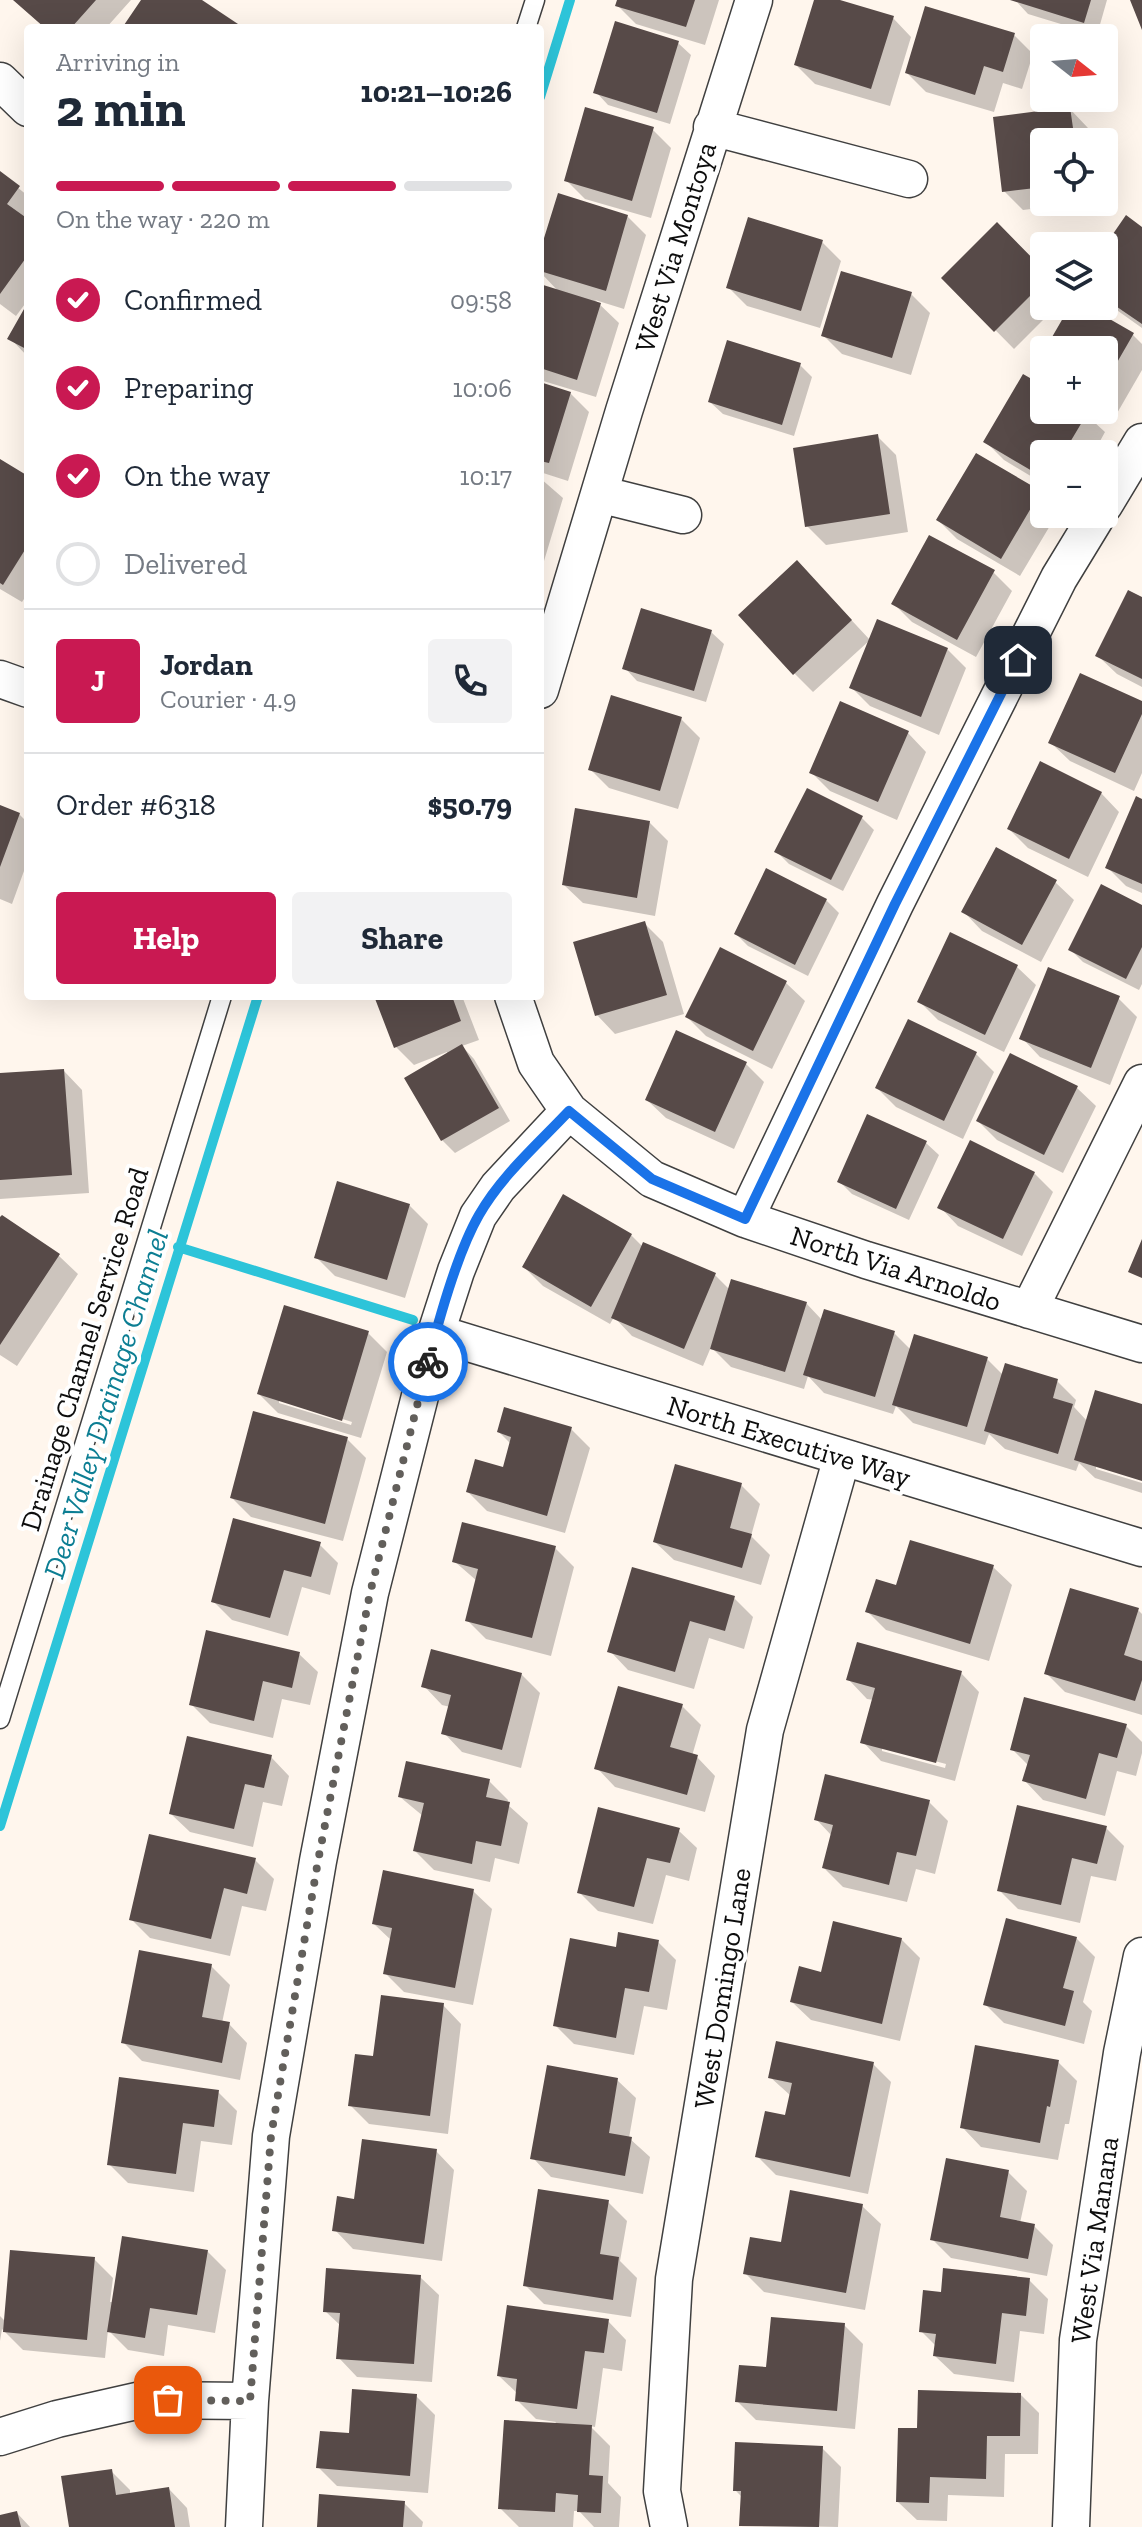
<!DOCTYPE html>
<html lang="en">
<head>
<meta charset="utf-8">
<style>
	body { margin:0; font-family:"Zilla Slab",serif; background:#f2f2f3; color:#1f2937; height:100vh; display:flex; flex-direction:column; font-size:30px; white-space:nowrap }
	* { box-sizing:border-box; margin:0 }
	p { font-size:26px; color:#747a83 }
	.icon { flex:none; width:44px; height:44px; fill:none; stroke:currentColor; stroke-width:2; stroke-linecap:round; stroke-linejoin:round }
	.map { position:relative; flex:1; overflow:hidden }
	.details { position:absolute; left:24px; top:24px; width:520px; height:976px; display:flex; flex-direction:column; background:#fff; border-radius:8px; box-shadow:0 8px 32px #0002 }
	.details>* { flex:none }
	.needle { width:52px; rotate:107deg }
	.buttons { position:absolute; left:1030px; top:24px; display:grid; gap:16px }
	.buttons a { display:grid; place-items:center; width:88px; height:88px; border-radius:8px; background:#fff; box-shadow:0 8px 32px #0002; font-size:40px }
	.pin { position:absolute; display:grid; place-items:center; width:68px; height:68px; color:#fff; margin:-34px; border-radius:16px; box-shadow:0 4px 12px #0006 }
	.courier { position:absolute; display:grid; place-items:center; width:80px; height:80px; margin:-40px; border:6px solid #1a73e8; border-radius:50%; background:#fff; color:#222; box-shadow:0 2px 10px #0007 }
	.headline em { font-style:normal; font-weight:700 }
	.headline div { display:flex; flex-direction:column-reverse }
	.headline { display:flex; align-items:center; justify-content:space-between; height:136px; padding:0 32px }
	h1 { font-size:52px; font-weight:700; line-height:60px }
	.bar { display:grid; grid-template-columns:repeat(4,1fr); gap:12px 8px; align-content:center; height:96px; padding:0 32px }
	.bar i { height:10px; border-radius:6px; background:#e0e1e3 }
	.bar .current { background:#c91952 }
	.bar p { grid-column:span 4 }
	.line { display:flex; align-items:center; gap:20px; padding:0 32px; border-top:2px solid #e0e1e3 }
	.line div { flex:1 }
	.round { display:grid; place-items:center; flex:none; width:84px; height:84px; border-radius:8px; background:#f2f2f3 }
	ol { padding:0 32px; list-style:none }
	li { display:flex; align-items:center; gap:24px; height:88px }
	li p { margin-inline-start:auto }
	li .icon { padding:8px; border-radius:50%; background:#c91952; color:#fff; stroke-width:4 }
	li:last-child { color:#747a83 }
	li i { width:44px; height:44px; border:4px solid #e0e1e3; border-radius:50% }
	.cta { display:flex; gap:16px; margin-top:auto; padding:16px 32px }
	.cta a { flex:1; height:92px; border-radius:8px; background:#c91952; color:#fff; font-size:32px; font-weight:700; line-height:92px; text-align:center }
	.cta a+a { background:#f2f2f3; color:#1f2937 }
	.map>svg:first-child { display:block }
	.shadow { fill:#0003; fill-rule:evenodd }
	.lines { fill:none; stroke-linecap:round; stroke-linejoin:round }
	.stream { stroke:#2dc4d9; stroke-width:10 }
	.building { fill:#574a48 }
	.service-casing { stroke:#404040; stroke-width:21 }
	.minor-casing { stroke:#404040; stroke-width:39 }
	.service { stroke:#fff; stroke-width:18 }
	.minor { stroke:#fff; stroke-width:36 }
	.done { stroke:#625f5b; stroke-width:8; stroke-dasharray:0 14.4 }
	.route { stroke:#1a73e8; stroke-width:10 }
	.labels { text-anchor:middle; stroke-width:8; stroke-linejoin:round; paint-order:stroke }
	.street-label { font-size:28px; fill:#0d0d0d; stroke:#fff }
	.water-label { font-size:30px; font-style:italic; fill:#0c7e93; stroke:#fff }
</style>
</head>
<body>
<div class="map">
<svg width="1142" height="2527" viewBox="0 0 1142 2527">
	<rect width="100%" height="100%" fill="#fff6ed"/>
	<path class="shadow" d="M14,0H131L106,28H45Z
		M619,0H719L705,45L636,24L617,5Z
		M816,0H833L893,18L911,37L890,106L815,84L796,65Z
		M1015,0H1107L1097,35L1028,14Z
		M1014,35L1033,54L1022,89L1003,83L994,112L926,92L907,73Z
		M678,43L691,55L670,124L608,105L596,92Z
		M1070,109L1088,128L1090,142H1044V202H1087L1023,210L1004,191Z
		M652,129L671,148L651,218L585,199L566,180Z
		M0,173L28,196V300L16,316L0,304Z
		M627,216L646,235L624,309L595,300L619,323L596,397L540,380V286L560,293L540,272V257Z
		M1142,229V328L1104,301V250Z
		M822,242L841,261L820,328L747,306L728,287Z
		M1044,273V306H1057L1014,349L944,278Z
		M911,294L930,313L911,375L842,354L823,335Z
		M28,306V357L10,338Z
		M1072,306H1083L1133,335L1142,344V370L1116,415L1104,408V350H1046Z
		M800,365L812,377L794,436L723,414L710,402Z
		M540,384L570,393L589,412L568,481L540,472Z
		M1044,388V410H1081L1105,432L1093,454H1044V484L1004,460L986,442Z
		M877,436L896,455L908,532L826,545L807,526Z
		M0,461L28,479V593L22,602L0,589Z
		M540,478L563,498L541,571L540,570Z
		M1040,493L1044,497V514H1057L1020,576L957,539L938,520Z
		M993,572L1012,591L976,657L912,622L894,604Z
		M816,582L870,640L813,692L794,673Z
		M1142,599V687L1117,674L1098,656Z
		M711,632L724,644L706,702L637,681L625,668Z
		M947,649L966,668L939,735L870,706L851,687Z
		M1142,703V773L1134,791L1070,761L1051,743Z
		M681,719L700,738L678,809L609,788L590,769Z
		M908,733L926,752L897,820L830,791L811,772Z
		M1101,793L1119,812L1088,877L1028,848L1009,829Z
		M1142,801V893L1126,886L1107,867Z
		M0,807L19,814L28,823V860L12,904L0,899Z
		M862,818L874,830L843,891L789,864L776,851Z
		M649,822L668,841L655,916L583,903L564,885Z
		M1055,882L1074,900L1041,962L982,931L964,912Z
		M826,900L839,913L808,976L748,946L736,934Z
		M1142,908V984L1139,990L1083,962L1070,949Z
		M644,923L663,942L684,1014L615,1034L597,1015Z
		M951,935L1017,967L1036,985L1004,1052L938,1020L919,1001Z
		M721,950L786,983L805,1001L772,1069L706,1036L687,1017Z
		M376,996H462L479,1040L462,1046L474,1059L510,1121L455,1153L442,1140L447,1052L414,1065L395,1046Z
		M1118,998L1137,1017L1110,1085L1040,1057L1022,1038Z
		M976,1054L994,1072L963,1139L896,1107L877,1088Z
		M745,1063L764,1082L734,1149L666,1118L647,1100Z
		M64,1071L82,1090L89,1193L0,1199V1075Z
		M1077,1088L1096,1106L1063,1173L997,1140L978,1121Z
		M926,1143L939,1155L909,1220L852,1194L839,1181Z
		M1034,1173L1053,1192L1022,1256L958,1226L940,1207Z
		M409,1205L428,1224L405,1298L335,1276L316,1257Z
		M0,1221L59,1256L78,1274L17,1366L0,1355Z
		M631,1235L643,1247L715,1275L730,1290L806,1303L822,1320L894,1333L911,1350L987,1359L1003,1375L1057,1381L1076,1400L1074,1407L1088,1422L1142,1406V1479L1096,1465V1469L1142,1483V1493L1095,1478L1079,1463L1076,1471L1005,1449L989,1434L985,1445L913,1423L896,1406L893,1414L824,1393L808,1376L804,1389L731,1367L711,1347L703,1366L632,1336L614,1317L610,1324L543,1286L524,1267Z
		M368,1333L387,1352L361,1438L278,1413L259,1394ZM279,1399L352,1422L351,1425L279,1403Z
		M571,1429L590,1448L565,1533L487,1511L468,1492L504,1469L511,1444L499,1432Z
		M347,1439L366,1458L343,1541L251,1517L232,1498Z
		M741,1485L760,1504L751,1536L770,1555L761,1585L674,1560L655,1542Z
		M319,1544L338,1563L330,1595L302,1587L288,1636L232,1620L213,1601Z
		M555,1548L574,1567L551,1656L486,1639L467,1620L477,1581L454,1561Z
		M993,1567L1012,1585L989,1661L886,1630L868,1612L897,1588Z
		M734,1598L753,1617L744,1649L709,1638L694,1689L628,1670L610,1651Z
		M1138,1610L1142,1614V1715L1065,1692L1046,1673Z
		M299,1654L318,1672L310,1705L282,1699L273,1738L210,1723L191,1704Z
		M961,1673L979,1692L955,1781L881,1761L863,1742L874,1700L867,1699L849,1680ZM882,1747L946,1764L945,1768L882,1751Z
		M521,1674L540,1693L521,1768L462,1752L444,1733L450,1707L442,1705L424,1686Z
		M682,1706L701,1725L692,1756L697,1757L715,1776L705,1812L615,1787L597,1768Z
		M1126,1726L1142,1742V1753L1136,1776L1117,1771L1105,1816L1043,1800L1025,1781L1029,1766L1012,1749Z
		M271,1757L289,1776L282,1806L263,1802L253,1847L190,1832L171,1814Z
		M489,1781L508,1800L507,1804L528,1823L519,1864L495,1858L490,1882L434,1870L415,1851L423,1816L400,1797Z
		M929,1802L948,1821L935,1874L916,1869L907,1902L843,1887L824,1868L832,1836L816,1819Z
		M1106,1828L1124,1846L1116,1881L1091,1876L1080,1923L1018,1909L999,1890Z
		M678,1830L697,1848L689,1881L666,1875L653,1924L598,1911L579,1892Z
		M255,1860L274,1879L266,1911L242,1906L230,1956L150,1938L131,1919Z
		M473,1891L492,1909L473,2005L404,1992L385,1973L392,1941L374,1924Z
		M1076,1938L1095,1957L1083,2002L1092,2011L1084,2044L1004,2023L985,2004Z
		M901,1939L920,1958L900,2041L811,2020L792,2002L823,1974Z
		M658,1942L676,1960L667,2010L644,2006L634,2055L574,2044L555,2025L617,1949Z
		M211,1966L230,1985L222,2023L229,2024L247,2043L240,2080L142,2061L123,2042Z
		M443,2005L461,2024L448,2134L369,2124L351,2106L375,2058Z
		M1058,2062L1077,2081L1069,2124H1065L1058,2160L981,2147L963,2128Z
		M873,2064L891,2082L868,2194L776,2175L757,2156L787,2117L791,2096L770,2077Z
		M617,2080L636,2098L629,2138L650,2157L643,2194L551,2177L533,2158Z
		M218,2092L237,2111L232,2145L201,2141L194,2192L128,2183L109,2164Z
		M436,2151L454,2170L442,2261L353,2249L335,2230L356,2201Z
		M1008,2172L1027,2191L1020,2223L1034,2226L1053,2245L1047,2276L951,2258L932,2239Z
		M608,2202L627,2221L620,2261L637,2278L631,2317L544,2304L525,2285Z
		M862,2206L881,2224L865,2310L764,2292L745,2273L782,2245Z
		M207,2251L226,2270L215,2333L168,2325L164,2356L128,2350L108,2330L105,2358L23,2350L2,2329L0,2341V2316L6,2322L94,2259L113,2278L110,2302H114Z
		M420,2277L439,2295L432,2382L357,2377L339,2358L341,2326L325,2311Z
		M1029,2280L1048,2299L1044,2334L1020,2331L1014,2382L954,2374L935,2356L937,2347L921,2331L943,2294Z
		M608,2321L626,2340L622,2371L603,2368L595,2427L590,2426L610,2446L608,2483L621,2497L619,2527H594L579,2511H574L573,2527H519L500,2508L556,2422L536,2419L517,2400L518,2394L499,2376Z
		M844,2325L863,2344L855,2429L756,2420L737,2401L768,2369Z
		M1020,2394L1039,2413L1038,2454H1005L1004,2497L948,2495L947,2521L917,2520L898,2502L919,2430Z
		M416,2396L435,2415L428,2493L337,2486L319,2468L351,2435Z
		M822,2448L841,2467L838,2527L741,2525L742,2497L735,2490Z
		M111,2471L130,2490V2494L169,2489L187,2508L190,2527H71Z
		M404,2503L423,2522L422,2527H319Z
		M17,2513L30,2527H0V2517Z"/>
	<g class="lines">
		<path class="stream" d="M540,97L570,0
			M178,1247L413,1320
			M0,1826L258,996"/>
	</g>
	<path class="building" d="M13,0H96L71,28H45Z
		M141,0H202L238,24L236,28H122Z
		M617,0H695L686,27L615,6Z
		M814,0H840L894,16L871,89L794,65Z
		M1010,0H1091L1084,23Z
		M1130,0H1142V30Z
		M925,6L1015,33L1003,72L984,66L975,95L905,73Z
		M615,21L679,41L657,113L593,93Z
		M585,107L654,127L632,201L564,181Z
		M1070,107L1075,142H1044V187L1002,192L993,117Z
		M0,171L20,186L7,204L28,219V255L0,294Z
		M558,193L628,215L606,291L540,271V251Z
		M1126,215L1142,227V324L1104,298V247Z
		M748,217L823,240L801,311L726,288Z
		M997,222L1044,270V282L994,332L941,278Z
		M841,271L912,292L892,358L821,336Z
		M540,284L601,303L577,380L540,368Z
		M28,302V350L7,339Z
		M1070,306H1087L1134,333L1104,385V350H1044V367L1037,363Z
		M727,340L801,363L782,425L708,402Z
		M1023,374L1044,386V410L1088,412L1063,454H1044V478L983,442Z
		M540,382L571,392L549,463L540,461Z
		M878,434L890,514L805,527L793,448Z
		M976,453L1041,491L1001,559L936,520Z
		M0,459L28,476V545L3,585L0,583Z
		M929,535L995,570L957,640L891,604Z
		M797,560L852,620L793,675L738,615Z
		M1128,590L1142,597V679L1095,656Z
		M641,608L712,630L694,691L622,669Z
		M877,619L948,648L921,717L849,688Z
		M1080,673L1142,701V714L1115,773L1048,743Z
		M611,695L682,717L660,791L588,770Z
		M840,701L909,731L878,802L809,773Z
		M1040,761L1102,792L1069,859L1007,829Z
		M807,788L863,816L831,880L774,852Z
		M1136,796L1142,799V884L1105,868Z
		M0,805L20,813L0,867Z
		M575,808L650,821L637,898L562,885Z
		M996,847L1057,880L1022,945L961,912Z
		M766,868L827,899L795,965L734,934Z
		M1101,884L1142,905V947L1126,979L1068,950Z
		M645,921L667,995L595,1016L573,942Z
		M950,932L1018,965L985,1035L917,1002Z
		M720,947L787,981L753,1051L685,1017Z
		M1048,967L1120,996L1091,1068L1019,1039Z
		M374,996H452L461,1021L394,1048Z
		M908,1019L977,1052L944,1121L875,1088Z
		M676,1030L747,1062L715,1132L645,1100Z
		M462,1044L499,1108L441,1141L404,1078Z
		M1010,1053L1078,1086L1044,1155L976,1121Z
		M64,1069L72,1175L0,1180V1073Z
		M867,1114L927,1141L896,1209L837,1182Z
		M970,1140L1035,1172L1003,1239L937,1208Z
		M337,1181L410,1204L387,1280L314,1258Z
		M563,1194L632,1234L591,1307L522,1267Z
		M2,1215L60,1254L0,1345V1217Z
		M1142,1239V1278L1128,1272Z
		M643,1242L716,1273L684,1349L611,1318Z
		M731,1279L807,1302L785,1372L710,1349Z
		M284,1305L369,1331L342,1421L257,1394Z
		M824,1309L895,1331L875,1397L803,1375Z
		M914,1334L988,1357L967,1427L892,1405Z
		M1005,1363L1058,1379L1053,1398L1073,1404L1058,1454L984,1431Z
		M1095,1390L1142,1404V1481L1074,1460Z
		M504,1407L572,1427L547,1516L466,1492L475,1459L503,1467L511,1437L497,1432Z
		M253,1411L348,1437L325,1524L230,1498Z
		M675,1464L742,1483L730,1528L752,1534L742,1568L653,1542Z
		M233,1518L321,1542L311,1577L284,1570L270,1618L211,1602Z
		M462,1522L556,1546L532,1638L465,1621L478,1569L452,1562Z
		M910,1540L994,1565L970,1644L865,1612L876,1579L896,1585Z
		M632,1567L735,1596L725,1631L690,1621L675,1672L607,1652Z
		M1070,1588L1139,1608L1124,1655L1142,1661V1680L1135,1701L1044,1674Z
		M206,1630L300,1652L292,1688L263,1681L254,1721L189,1705Z
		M857,1642L962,1671L936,1763L860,1743L875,1688L846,1680Z
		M431,1649L522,1673L502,1750L441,1734L451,1695L421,1687Z
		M618,1686L683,1704L670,1747L698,1755L687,1795L594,1769Z
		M1024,1697L1127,1724L1117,1758L1099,1753L1086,1799L1022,1781L1030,1755L1010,1750Z
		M187,1736L272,1755L264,1788L245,1784L234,1829L169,1814Z
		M406,1761L490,1779L486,1797L510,1802L501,1846L476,1841L472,1864L413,1851L424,1803L398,1797Z
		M825,1774L930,1800L916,1856L897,1852L889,1885L822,1868L833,1825L814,1820Z
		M1017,1805L1107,1826L1097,1864L1072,1858L1061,1905L997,1891Z
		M598,1807L680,1828L670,1863L647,1858L634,1907L577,1893Z
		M149,1834L256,1858L247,1894L224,1888L211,1939L129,1920Z
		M383,1870L474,1889L455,1988L383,1974L392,1928L372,1924Z
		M1006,1918L1077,1937L1063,1988L1074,1991L1065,2026L983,2005Z
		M833,1921L902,1938L882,2024L790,2002L799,1966L821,1972Z
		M618,1932L659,1940L649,1992L625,1988L616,2038L553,2026L570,1938L616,1947Z
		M139,1950L212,1964L202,2017L230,2022L222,2063L121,2043Z
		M381,1995L444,2003L430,2116L348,2106L355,2054L373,2056Z
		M776,2041L874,2062L850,2177L755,2157L765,2111L785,2115L792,2083L768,2078Z
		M975,2045L1059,2060L1050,2107L1047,2106L1040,2143L960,2128Z
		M547,2065L618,2078L609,2133L632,2137L625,2176L530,2159Z
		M119,2077L219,2090L214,2127L183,2123L176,2174L107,2165Z
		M362,2139L437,2149L424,2244L332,2231L337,2196L354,2199Z
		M946,2158L1009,2170L1000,2217L1035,2224L1028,2259L930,2240Z
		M538,2189L609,2200L600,2254L619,2257L613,2300L523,2286Z
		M790,2190L863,2204L846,2293L743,2274L750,2237L781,2242Z
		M122,2236L208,2250L197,2315L150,2308L145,2338L107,2332Z
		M10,2250L95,2257L87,2340L3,2332Z
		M326,2268L421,2275L414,2364L336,2359L340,2313L323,2312Z
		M943,2268L1030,2278L1026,2316L1002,2313L996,2364L933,2356L936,2334L919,2332L923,2290L941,2292Z
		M507,2305L609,2319L604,2353L585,2351L577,2409L515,2401L517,2379L497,2376Z
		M771,2317L845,2323L837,2411L735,2402L739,2365L766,2367Z
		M352,2389L417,2394L410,2476L316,2468L320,2431L349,2433Z
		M918,2390L1021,2393L1020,2436H987L986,2479L930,2477L929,2503L896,2502L898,2428H917Z
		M504,2420L592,2425L589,2475L603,2476L601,2513L577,2512L578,2495L556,2493L555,2512L498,2509Z
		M735,2442L823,2446L819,2527L739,2526L741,2491H733Z
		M112,2469L116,2495L169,2487L175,2527H69L61,2476Z
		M319,2494L405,2501L403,2527H317Z
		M17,2511L21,2527H0V2515Z"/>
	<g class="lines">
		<g class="service-casing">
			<path id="service" d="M526,28L535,0
				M0,1719L222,996"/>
		</g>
		<g class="minor-casing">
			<path id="minor" d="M0,81L28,108
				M712,127L909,179
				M599,494L683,515
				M1104,505L1142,442
				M0,679L28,689
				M540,690L624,411L754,0
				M513,996L536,1063L569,1111L652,1179L745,1219L866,1260L1142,1344
				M745,1219L895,904L1059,578L1098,514
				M1029,1310L1142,1083
				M436,1333L1142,1548
				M0,2437L57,2419L141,2400L250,2401
				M244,2527L250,2401L271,2136L318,1861L370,1593L436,1333L456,1271L478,1216L498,1187L569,1111
				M669,2527L662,2491L674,2279L765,1730L842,1457
				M1071,2527L1078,2340L1122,2053L1142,1956"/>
		</g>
		<use href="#service" class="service"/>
		<use href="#minor" class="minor"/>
	</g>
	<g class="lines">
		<path class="done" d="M168,2400L250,2401L271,2136L318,1861L370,1593L428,1362"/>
		<path class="route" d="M428,1362C439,1319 457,1253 479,1215C501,1176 538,1144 569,1111L652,1179L745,1219L895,904L1018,660"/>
	</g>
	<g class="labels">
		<g class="street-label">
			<text transform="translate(675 247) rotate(-73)" y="10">West Via Montoya</text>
			<text transform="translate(896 1268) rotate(18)" y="10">North Via Arnoldo</text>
			<text transform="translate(84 1349) rotate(-73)" y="10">Drainage Channel Service Road</text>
			<text transform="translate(789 1441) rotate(17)" y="10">North Executive Way</text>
			<text transform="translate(722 1988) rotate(-81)" y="10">West Domingo Lane</text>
			<text transform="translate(1094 2240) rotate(-82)" y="10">West Via Manana</text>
		</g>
		<g class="water-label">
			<text transform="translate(106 1404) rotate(-73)" y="10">Deer Valley Drainage Channel</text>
		</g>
	</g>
</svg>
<div class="buttons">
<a><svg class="needle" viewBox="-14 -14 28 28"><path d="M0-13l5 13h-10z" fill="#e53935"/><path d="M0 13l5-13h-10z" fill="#747a83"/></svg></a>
<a><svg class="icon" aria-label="locate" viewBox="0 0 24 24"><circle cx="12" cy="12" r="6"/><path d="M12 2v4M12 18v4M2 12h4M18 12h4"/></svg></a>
<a><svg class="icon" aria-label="layers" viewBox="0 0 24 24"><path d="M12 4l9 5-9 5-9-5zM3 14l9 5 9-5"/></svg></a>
<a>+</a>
<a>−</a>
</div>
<div class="pin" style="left:168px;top:2400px;background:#ea580c"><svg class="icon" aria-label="bag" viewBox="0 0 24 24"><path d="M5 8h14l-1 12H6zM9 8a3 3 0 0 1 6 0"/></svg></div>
<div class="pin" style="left:1018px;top:660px;background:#1f2937"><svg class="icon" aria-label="home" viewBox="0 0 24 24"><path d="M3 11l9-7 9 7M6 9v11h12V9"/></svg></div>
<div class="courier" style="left:428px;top:1362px"><svg class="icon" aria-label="bike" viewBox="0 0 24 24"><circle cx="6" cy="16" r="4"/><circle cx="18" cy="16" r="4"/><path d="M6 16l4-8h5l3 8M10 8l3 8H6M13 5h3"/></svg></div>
<section class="details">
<div class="headline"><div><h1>2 min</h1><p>Arriving in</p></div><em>10:21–10:26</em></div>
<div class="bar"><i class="current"></i><i class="current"></i><i class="current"></i><i></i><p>On the way · 220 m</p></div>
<ol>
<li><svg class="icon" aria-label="check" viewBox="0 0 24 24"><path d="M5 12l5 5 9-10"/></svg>Confirmed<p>09:58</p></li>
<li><svg class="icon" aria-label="check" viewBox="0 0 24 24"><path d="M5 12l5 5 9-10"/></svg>Preparing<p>10:06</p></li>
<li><svg class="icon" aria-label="check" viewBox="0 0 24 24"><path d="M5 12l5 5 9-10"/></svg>On the way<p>10:17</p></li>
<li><i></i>Delivered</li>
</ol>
<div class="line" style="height:144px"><b class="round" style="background:#c91952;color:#fff">J</b><div><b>Jordan</b><p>Courier · 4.9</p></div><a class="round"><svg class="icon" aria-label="phone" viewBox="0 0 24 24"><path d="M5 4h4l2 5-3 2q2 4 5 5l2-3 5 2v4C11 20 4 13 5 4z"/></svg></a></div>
<div class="line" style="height:104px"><div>Order #6318</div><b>$50.79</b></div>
<div class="cta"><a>Help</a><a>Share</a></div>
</section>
</div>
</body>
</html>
